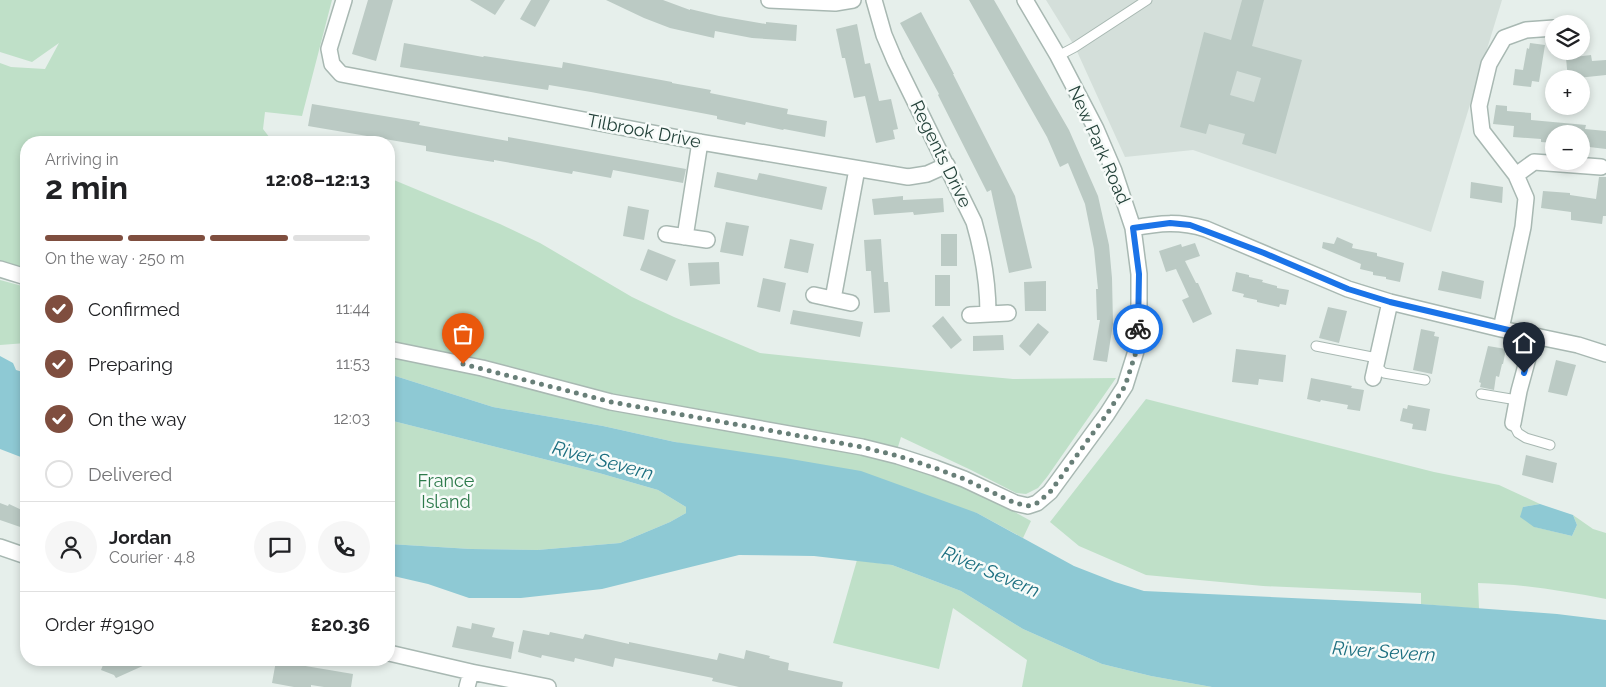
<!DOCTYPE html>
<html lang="en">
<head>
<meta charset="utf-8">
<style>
	body { margin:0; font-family:Raleway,sans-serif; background:#f6f6f6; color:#202124; height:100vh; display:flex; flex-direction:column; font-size:19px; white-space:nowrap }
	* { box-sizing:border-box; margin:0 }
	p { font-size:16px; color:#757577 }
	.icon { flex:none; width:28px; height:28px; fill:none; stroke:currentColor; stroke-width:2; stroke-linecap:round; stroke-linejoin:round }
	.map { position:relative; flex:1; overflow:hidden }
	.drawer { position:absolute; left:20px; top:136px; width:375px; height:530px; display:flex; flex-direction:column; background:#fff; border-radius:20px; box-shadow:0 2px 8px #0003 }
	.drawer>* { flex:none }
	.fabs { position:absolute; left:1545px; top:15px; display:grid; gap:10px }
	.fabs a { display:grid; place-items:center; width:45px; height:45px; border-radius:50%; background:#fff; box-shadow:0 2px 8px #0003; font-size:25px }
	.pin { position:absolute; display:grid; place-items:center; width:42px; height:42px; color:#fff; margin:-51px -21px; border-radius:50% 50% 50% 0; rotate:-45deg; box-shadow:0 0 5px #0007 }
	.pin .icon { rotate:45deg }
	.courier { position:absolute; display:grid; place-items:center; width:50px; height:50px; margin:-25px; border:4px solid #1a73e8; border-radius:50%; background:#fff; color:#222; box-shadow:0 1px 6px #0007 }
	.overview em { font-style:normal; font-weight:700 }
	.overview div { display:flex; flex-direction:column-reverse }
	.overview { display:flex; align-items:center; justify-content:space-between; height:85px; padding:0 25px }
	h1 { font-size:32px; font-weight:700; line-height:38px }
	.bar { display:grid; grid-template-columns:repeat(4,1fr); gap:8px 5px; align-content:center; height:60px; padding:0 25px }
	.bar i { height:6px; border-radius:4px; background:#e0e0e0 }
	.bar .selected { background:#7f4e3f }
	.bar p { grid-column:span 4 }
	.line { display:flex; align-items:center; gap:12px; padding:0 25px; border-top:1px solid #e0e0e0 }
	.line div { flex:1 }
	.round { display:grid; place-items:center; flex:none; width:52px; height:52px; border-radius:26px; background:#f6f6f6 }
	ol { padding:0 25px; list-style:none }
	li { display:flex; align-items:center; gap:15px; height:55px }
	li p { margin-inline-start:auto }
	li .icon { padding:5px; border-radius:50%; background:#7f4e3f; color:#fff; stroke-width:4 }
	li:last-child { color:#757577 }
	li i { width:28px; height:28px; border:2px solid #e0e0e0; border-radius:50% }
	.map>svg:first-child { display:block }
	.built { fill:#d4dfda }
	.green { fill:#bfe0c8 }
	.water { fill:#8ec9d4 }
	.building { fill:#bbcac4; fill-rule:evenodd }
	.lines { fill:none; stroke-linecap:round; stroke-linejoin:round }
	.service-casing { stroke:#a8b8b2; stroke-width:11 }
	.minor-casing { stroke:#a8b8b2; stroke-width:18 }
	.service { stroke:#fff; stroke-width:9 }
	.minor { stroke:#fff; stroke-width:15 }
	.done { stroke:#687f78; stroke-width:5; stroke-dasharray:0 9 }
	.route { stroke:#1a73e8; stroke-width:6 }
	.labels { text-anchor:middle; stroke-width:5; stroke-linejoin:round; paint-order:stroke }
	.street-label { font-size:18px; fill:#24423a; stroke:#f7fbf9 }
	.park-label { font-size:18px; fill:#2d7a4b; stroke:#f7fbf9 }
	.water-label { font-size:19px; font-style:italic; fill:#1c6f80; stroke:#f7fbf9 }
</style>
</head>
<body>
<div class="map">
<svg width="1606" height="687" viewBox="0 0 1606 687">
	<rect width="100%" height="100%" fill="#e6efeb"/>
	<path class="built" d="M1046,0H1502L1431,232L1193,150L1125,157L1075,47Z"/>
	<path class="green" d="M0,0H332L302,116L265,112L263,129L273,142H26V269L0,262V63L11,67L45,69L59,43L32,62L0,52Z
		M389,178L500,224L540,243L632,297L674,317L760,353L959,374L1013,379L1116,378L1047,477L1038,488L1026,494L1016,493L971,470L901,437L897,450L611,400L389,343Z
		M0,280L26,287V343L0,345Z
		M389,355L873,456L934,475L984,495L1031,521L1023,538L977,513L675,442L603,426L493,407L389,374Z
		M1146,399L1434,472L1499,485L1540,504L1523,507L1535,527L1572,536L1577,525L1573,515L1593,529L1606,533V599C1563,591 1522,584 1478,583L1479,609L1421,604V593L1263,586L1146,575L1079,546L1050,522Z
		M389,420L599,473L658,490L686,507V513L670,522L620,543L537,550L471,549L389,544Z
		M857,560L892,565L961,591L1023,629L1102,664L1151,676L1212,687H1022L1027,660L953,608L939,669L833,643Z"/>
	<path class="water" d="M0,356L13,363L16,370L26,373V459L0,449Z
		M389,374L493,407L603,426L675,442L785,458L861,471L977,513L1074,566L1115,582L1144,591L1421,604L1557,614L1606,620V687H1212L1151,676L1102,664L1023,629L961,591L892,565L814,556L739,555L602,589L521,598H469L428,584L389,575V544L471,549L537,550L620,543L670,522L686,513V507L658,490L599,473L389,420Z
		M1540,504L1573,515L1577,525L1572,536L1534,527L1520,517L1523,507Z"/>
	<path class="building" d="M368,0H393L376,61L352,54Z
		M470,0H505L495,15Z
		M531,0H550L535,27L520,19Z
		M606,0H663L690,10V9L719,16L766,24V22L797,25L796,41L752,38L715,31L714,38L670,28L644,18Z
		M969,0H994L1069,130L1098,196L1109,245L1112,278L1113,324L1107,362L1093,360L1100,320H1097L1096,289H1098L1094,249L1085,204L1068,163L1060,167L1047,137Z
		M1242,0H1264L1252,46L1302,60L1276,154L1242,144L1245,134L1209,124L1206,134L1180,127L1204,32L1231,40ZM1237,71L1261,78L1254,102L1230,95Z
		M921,12L954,74H953L1015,196L1032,268L1009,273L991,190L987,192L938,95L939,94L900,23Z
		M857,24L865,64L870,63L879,101L891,99L898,129L893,130L895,139L876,143L865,96L854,98L845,58H842L836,29Z
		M404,43L483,57L484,56L562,68L563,62L672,82V83L711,90L710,93L788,109L787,114L827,121L825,137L784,129L783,130L746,122L745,125L717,119V116L591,92L549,85L548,90L400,67Z
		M1530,43L1545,45L1539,82L1532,81L1531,87L1513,85L1515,69L1523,70L1527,48L1529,49Z
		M1591,55L1592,61L1606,60V75L1568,79L1566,58Z
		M312,104L420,122L419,125L469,134L508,141V137L686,169L683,183L613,170L611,178L573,171L572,174L494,160V162L455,156L426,151V146L308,126Z
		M1496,105L1507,106V111L1531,113V120L1586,125L1585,129L1606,131V149L1581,146V134H1554V143L1541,142V139L1513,137L1514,126L1493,124Z
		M717,172L757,180L759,173L827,187L822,210L714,187Z
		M1599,177H1606V216H1603L1602,224L1571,220V212L1541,208L1543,191L1570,193V195L1596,199Z
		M1471,182L1503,187L1502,203L1470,198Z
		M903,196V200L943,198L944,212L914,215L913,212L874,215L872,199Z
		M628,206L649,210L644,240L623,236Z
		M726,222L749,226L743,256L720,252Z
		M941,234H957V266H941Z
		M1337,237L1353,244L1352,248L1377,253V256L1404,263L1400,282L1386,279V277L1373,275V272L1360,269L1361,264L1322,248L1323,242L1334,244Z
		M790,239L814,244L808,273L784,268Z
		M881,239L884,282H888L890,312L874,313L871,271H866L864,240Z
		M1195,243L1200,256L1185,261L1196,283H1198L1212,314L1193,323L1182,300L1189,297L1176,269L1166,272L1159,251L1181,244L1182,247Z
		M648,249L676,260L667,281L640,270Z
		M719,262L720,284L690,286L688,263Z
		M1442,271L1484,281L1481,299L1438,290Z
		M1236,272L1249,275V277L1263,280L1262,282L1277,286V288L1289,290L1286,305L1280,304L1279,307L1257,302V300L1243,297L1244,294L1232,291Z
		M935,275H950V306H935Z
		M763,278L786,283L780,312L757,307Z
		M1046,281V311H1025L1024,282Z
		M1328,307L1347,311L1339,343L1319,338Z
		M793,310L863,322L860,337L790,324Z
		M943,316L962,340L951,349L932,326Z
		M1038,323L1049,332L1030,356L1019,346Z
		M1421,329L1435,332L1434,336L1439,337L1432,374L1413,370Z
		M1003,335L1004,350L973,351V336Z
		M1488,346L1506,349L1503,364H1502L1499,377L1496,376L1494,390L1480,387L1481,383L1479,382Z
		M1236,349L1286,355L1283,382L1259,379L1258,385L1232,382Z
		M1556,360L1576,365L1567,396L1548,392Z
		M1311,378L1352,386L1351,388L1364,390L1360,411L1347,409L1348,405L1321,400L1320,402L1307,399Z
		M1408,405L1430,409L1426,431L1412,429L1413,424L1400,421L1403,408L1407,409Z
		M1526,455L1557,463L1553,483L1522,475Z
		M0,503L8,506L9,504L26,512V529L0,520Z
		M472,623L495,628L492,637L514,642L511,659L452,647L457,626L471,629Z
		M523,630L549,635L550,632L583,639L585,634L629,644V642L717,660L719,653L744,659L746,650L770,656L769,658L789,663L788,670L843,682L842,687H739L712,681L713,678L615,658L613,667L575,658L574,662L542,655L541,658L518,652Z
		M105,660H156L116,678L114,675L101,670Z
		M276,661L353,674L351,687H324L311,685V687H294L272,683Z"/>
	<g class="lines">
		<g class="service-casing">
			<path id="service" d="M1058,56L1075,47L1147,0
				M1316,346L1377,358
				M1375,365L1384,373L1425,380
				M1481,394L1517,400
				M1513,423L1518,433L1526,438L1550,445"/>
		</g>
		<g class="minor-casing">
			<path id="minor" d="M344,0L329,49L332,64L341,74L700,142L908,177L927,174L947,165
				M769,0L835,3L853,0
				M874,0L884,35L895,61L974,222C983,253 988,282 988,314
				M1516,175L1534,162L1601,167
				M1133,228C1160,223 1179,221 1206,229L1348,289L1390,302L1501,329L1578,345L1606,354
				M666,234L707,240
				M685,237L700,142
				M0,269L26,277
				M814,295L851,303
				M833,299L857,169
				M970,315L1008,313
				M1501,329L1523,227L1526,198L1516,175L1482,131L1479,106L1489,64L1504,38L1526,30L1554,28
				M389,349L482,368L611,402L862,447L898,456L935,468L964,479L1015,503L1028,506L1037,503L1050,492L1107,414L1125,386L1136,351L1139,305V274L1133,228L1114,171L1096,129L1058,56L1025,0
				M1373,378L1390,302
				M1513,423L1519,391L1534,336
				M0,547L26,556
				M389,653L471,672L548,687
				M467,687L471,672"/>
		</g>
		<use href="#service" class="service"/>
		<use href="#minor" class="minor"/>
	</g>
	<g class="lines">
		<path class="done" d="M463,364L611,402L862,447L898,456L935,468L964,479L1015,503L1028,506L1037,503L1050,492L1107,414L1125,386L1136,352L1138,329"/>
		<path class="route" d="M1138,329L1139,274L1133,228L1170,223L1190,225L1264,253L1348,289L1390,302L1534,336L1524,373"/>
	</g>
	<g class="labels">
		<g class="street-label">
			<text transform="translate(644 131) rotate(11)" y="6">Tilbrook Drive</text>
			<text transform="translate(1099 145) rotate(66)" y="6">New Park Road</text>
			<text transform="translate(941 154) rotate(64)" y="6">Regents Drive</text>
		</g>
		<g class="park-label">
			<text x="446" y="487">France<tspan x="446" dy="21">Island</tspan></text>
		</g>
		<g class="water-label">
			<text transform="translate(603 460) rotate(15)" y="7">River Severn</text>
			<text transform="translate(991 571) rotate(23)" y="7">River Severn</text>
			<text transform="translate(1384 651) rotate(4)" y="7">River Severn</text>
		</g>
	</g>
</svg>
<div class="fabs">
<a><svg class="icon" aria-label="layers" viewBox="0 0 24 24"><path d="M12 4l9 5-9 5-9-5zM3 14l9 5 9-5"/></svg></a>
<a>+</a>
<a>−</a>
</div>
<div class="pin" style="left:463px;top:364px;background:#ea580c"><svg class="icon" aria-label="bag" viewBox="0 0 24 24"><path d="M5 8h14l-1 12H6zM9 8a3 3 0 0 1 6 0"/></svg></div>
<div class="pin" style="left:1524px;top:373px;background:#1f2937"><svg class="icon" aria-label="home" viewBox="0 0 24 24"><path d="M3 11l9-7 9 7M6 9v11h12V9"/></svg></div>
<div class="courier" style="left:1138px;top:329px"><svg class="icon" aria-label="bike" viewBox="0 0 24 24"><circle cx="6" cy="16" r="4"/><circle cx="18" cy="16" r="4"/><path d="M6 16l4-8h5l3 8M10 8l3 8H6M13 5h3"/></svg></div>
<section class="drawer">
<div class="overview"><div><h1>2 min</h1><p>Arriving in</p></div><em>12:08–12:13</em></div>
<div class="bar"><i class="selected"></i><i class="selected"></i><i class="selected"></i><i></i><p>On the way · 250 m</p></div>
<ol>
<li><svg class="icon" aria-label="check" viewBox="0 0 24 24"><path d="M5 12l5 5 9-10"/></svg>Confirmed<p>11:44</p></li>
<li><svg class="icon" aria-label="check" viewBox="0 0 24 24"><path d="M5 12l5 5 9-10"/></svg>Preparing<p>11:53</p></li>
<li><svg class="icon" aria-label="check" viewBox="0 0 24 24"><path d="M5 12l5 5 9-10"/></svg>On the way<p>12:03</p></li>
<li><i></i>Delivered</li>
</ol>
<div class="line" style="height:90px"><a class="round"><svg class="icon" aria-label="person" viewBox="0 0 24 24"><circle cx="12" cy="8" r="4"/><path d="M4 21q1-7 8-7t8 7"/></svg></a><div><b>Jordan</b><p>Courier · 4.8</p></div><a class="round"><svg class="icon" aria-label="chat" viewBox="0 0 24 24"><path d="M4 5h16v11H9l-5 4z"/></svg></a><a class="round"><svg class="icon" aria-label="phone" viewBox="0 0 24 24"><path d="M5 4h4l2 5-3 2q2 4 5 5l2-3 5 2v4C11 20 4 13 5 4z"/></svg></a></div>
<div class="line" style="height:65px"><div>Order #9190</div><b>£20.36</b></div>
</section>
</div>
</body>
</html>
